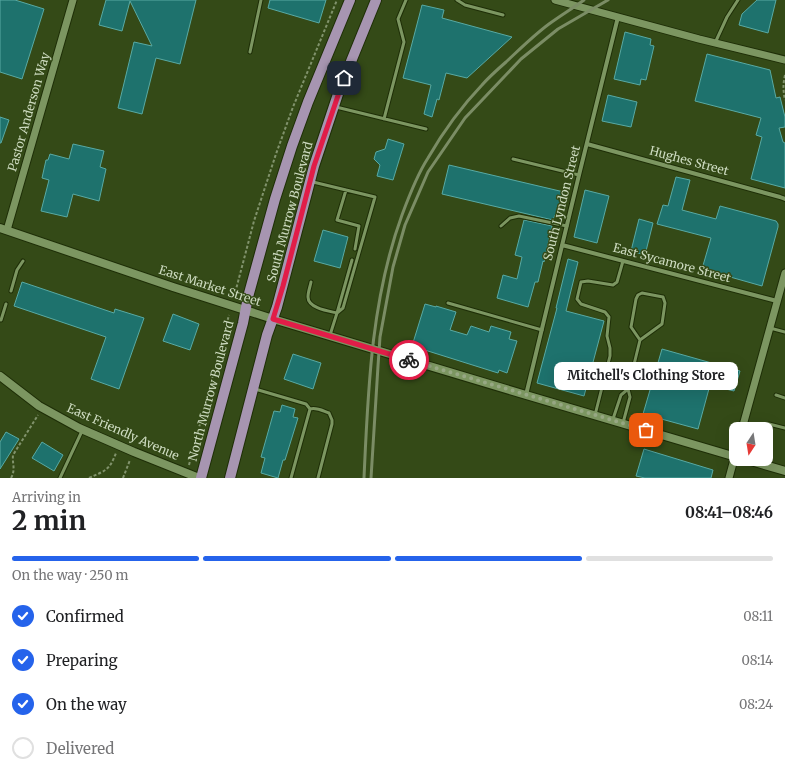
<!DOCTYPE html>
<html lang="en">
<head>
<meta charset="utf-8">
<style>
	body { margin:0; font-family:Merriweather,serif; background:#f2f2f2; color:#202124; height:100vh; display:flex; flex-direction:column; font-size:15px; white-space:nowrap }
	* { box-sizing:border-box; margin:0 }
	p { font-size:13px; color:#757577 }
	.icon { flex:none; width:22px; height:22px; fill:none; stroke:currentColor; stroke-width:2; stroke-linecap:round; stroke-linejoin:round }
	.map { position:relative; height:478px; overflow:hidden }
	.drawer { display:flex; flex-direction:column; background:#fff; flex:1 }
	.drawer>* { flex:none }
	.needle { width:26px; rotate:192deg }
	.tools { position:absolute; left:729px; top:422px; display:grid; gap:8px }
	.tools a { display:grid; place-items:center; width:44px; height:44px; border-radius:8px; background:#fff; box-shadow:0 4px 16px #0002; font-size:20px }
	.pin { position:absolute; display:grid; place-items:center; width:34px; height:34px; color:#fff; margin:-17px; border-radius:8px; box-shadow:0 2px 6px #0006 }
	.courier { position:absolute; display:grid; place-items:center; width:40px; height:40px; margin:-20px; border:3px solid #e11d48; border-radius:50%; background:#fff; color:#222; box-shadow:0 1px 5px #0007 }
	.bubble { position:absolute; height:28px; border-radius:8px; background:#fff; box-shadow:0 4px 16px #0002; font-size:13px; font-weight:700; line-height:28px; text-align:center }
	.overview em { font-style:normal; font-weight:700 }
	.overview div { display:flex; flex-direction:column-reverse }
	.overview { display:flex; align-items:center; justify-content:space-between; height:68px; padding:0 12px }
	h1 { font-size:26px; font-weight:700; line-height:30px }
	.bar { display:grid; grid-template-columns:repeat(4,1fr); gap:6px 4px; align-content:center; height:48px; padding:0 12px }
	.bar i { height:5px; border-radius:3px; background:#e0e0e0 }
	.bar .current { background:#2563eb }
	.bar p { grid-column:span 4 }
	ol { padding:0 12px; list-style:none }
	li { display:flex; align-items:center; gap:12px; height:44px }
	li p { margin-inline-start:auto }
	li .icon { padding:4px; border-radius:50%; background:#2563eb; color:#fff; stroke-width:4 }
	li:last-child { color:#757577 }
	li i { width:22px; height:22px; border:2px solid #e0e0e0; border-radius:50% }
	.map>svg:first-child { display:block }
	.building { fill:#1e726d; stroke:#58aaa4 }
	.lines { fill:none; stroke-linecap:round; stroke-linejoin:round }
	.service-casing { stroke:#1e2e07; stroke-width:5 }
	.minor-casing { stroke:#1e2e07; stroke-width:6 }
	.tertiary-casing { stroke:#1e2e07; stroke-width:9 }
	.secondary-casing { stroke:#1e2e07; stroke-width:10 }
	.primary-casing { stroke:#1e2e07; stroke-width:12 }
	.path { stroke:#81936c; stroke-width:2; stroke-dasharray:3 2; stroke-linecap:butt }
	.service { stroke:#7c9661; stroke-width:3 }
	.minor { stroke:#7c9661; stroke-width:4 }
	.tertiary { stroke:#7c9661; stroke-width:7 }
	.secondary { stroke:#7c9661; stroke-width:8 }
	.primary { stroke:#a795b1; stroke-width:10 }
	.rail { stroke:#7b8d65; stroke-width:3 }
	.done { stroke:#97a884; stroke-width:4; stroke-dasharray:0 7.2 }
	.route { stroke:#e11d48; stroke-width:5 }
	.labels { text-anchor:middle; stroke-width:3; stroke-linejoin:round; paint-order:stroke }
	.street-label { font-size:12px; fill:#ccdabf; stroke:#344a17 }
</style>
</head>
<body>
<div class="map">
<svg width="785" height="478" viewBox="0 0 785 478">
	<rect width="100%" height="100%" fill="#344a17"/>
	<path class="building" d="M0,0H15L44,9L22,79L0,72Z
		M106,0H196L180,64L156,58L142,114L118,108L134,42L152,46L130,1L122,31L99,25Z
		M270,0H326L319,23L268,8Z
		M757,0H776L768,33L739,25L742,14Z
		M422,5L444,10L442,18L512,37L467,78L446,73L439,100L437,99L432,117L424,114L431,85L403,78Z
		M625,32L651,39L650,45L654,46L646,80L641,79L640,85L614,79Z
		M707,54L770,70L776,98L780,97L785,117V127L779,128L783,142L785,143V188L751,179L762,137L756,135L761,118L695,101Z
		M608,95L637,102L631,127L602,121Z
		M0,117L9,120L1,143H0Z
		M388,139L404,144L393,180L377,176L380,165L374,159L376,152L385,149Z
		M73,144L104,151L100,167L106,169L99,201L73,194L67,217L41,211L49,180L42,178L46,160H48L50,154L69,159Z
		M449,165L564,192L559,216L555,215L553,220L442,194Z
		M676,177L690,180L682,210L716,219L720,206L776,221L778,224V227L762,286L702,269L711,238L657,224L663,205L668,206Z
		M585,190L609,196L597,243L574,237Z
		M639,219L653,223L645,255L631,251Z
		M524,220L552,226L544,262L543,261L538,282H535L528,307L497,298L503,275L517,279L522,257L515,255Z
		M323,230L348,237L340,268L314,261Z
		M568,259L578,262L566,311L604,321L584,396L537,383L557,308H556Z
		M22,282L114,313L115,309L144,318L119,389L91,379L106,337L14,306Z
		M425,304L436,307V306L456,312L450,330L467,335L471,326L489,332L491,326L511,332L509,339L517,341L507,373L499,370L498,373L412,346Z
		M173,314L199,324L190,350L163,341Z
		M662,349L740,371L734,391L710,385L698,429L643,414Z
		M293,354L321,363L313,389L284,379Z
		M282,405L295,409L293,417L298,418L285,460H283L278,478L261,473L265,458L261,457L274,411L280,412Z
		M6,432L19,439L0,469V442Z
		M42,442L63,455L54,471L32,458Z
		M644,449L713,470L711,478H645L636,476Z"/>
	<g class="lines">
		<g class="service-casing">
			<path id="service" d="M457,0L465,5L503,15
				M715,43L727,17L738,0
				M250,52L261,0
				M336,107L426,129
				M384,119L404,42L398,19L406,0
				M513,159L579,175
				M313,182L375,197L343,308L337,313
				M346,190L337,220L359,226L355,249
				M501,226L510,218L519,216L567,226
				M311,282C310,287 308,292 308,297C308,308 328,311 337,313
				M11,291L17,270L23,261
				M448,303L542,330
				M1,320L6,304
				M770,328L785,332
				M330,335L337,313L352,260
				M255,389L306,404L310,409
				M628,389L640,340L662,324L665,303L663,297L642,293L638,295L636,299L631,327L640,340
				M776,395L785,398
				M595,415L610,356V348L607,336L609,317L605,312L581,304L577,299L581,282L588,281L613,285L617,282L623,261
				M613,419L621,395L628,389L630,397L623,423
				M769,424L785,428
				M60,478L82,431
				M291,478L310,409C317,407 323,411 329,413L332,420V424L318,478"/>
		</g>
		<g class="minor-casing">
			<path id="minor" d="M587,144L780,197L785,199
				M562,245L777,301
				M526,395L579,175L618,17"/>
		</g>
		<g class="tertiary-casing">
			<path id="tertiary" d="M555,0L699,39L785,60
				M7,230L73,0
				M742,429L785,273
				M729,478L736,452"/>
		</g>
		<g class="secondary-casing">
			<path id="secondary" d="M0,228L173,287L273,319L526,395L736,457
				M0,376L39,406L79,428L134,452L199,478
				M744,459L785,471"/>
		</g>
		<g class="primary-casing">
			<path id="primary" d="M201,478L243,323L248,297L275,199L292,146L308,102L350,0
				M230,478L267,335L277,307L314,166L339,91L376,0"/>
		</g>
		<path class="path" d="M785,75C783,84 783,90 785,100
			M234,297L254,221L276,154L293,107L337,0
			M189,465L229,315
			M11,478C16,469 12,464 13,455L38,415
			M89,478C106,470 109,471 116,453
			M123,478L130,460"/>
		<use href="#service" class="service"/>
		<use href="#minor" class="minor"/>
		<use href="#tertiary" class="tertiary"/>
		<use href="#secondary" class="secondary"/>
		<use href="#primary" class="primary"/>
		<path class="rail" d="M364,478C368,390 371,300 402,215C409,196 417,175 428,158C443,132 461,107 482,85C489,77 498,69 506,62C520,49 534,35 549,24C560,16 573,8 584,0
			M371,478L378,366L380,337L393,267L405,225L428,172L465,118L521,59L558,29L608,0"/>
	</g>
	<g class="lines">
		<path class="done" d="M409,360L646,430"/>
		<path class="route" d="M344,78L314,166L283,286L273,319L409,360"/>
	</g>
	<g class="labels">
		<g class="street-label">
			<text transform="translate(29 112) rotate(-74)" y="4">Pastor Anderson Way</text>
			<text transform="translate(689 161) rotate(15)" y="4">Hughes Street</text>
			<text transform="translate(562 203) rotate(-76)" y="4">South Lyndon Street</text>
			<text transform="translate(290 212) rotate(-75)" y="4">South Murrow Boulevard</text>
			<text transform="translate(672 263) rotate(15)" y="4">East Sycamore Street</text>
			<text transform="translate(210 286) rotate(18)" y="4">East Market Street</text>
			<text transform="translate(211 391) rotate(-75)" y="4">North Murrow Boulevard</text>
			<text transform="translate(123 432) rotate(24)" y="4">East Friendly Avenue</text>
		</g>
	</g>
</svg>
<div class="tools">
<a><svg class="needle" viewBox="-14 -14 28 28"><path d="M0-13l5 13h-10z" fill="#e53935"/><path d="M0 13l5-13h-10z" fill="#757577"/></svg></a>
</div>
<div class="pin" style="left:646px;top:430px;background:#ea580c"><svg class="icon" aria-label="bag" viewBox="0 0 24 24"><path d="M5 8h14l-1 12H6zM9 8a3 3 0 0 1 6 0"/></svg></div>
<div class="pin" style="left:344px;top:78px;background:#1f2937"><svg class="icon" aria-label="home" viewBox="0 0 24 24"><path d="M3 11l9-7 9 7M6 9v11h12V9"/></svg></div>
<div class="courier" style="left:409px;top:360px"><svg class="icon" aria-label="bike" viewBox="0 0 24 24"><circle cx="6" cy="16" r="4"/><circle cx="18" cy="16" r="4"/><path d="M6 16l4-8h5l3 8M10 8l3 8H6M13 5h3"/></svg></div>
<div class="bubble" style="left:554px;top:362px;width:184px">Mitchell's Clothing Store</div>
</div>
<section class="drawer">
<div class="overview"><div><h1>2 min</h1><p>Arriving in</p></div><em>08:41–08:46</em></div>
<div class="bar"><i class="current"></i><i class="current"></i><i class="current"></i><i></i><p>On the way · 250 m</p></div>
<ol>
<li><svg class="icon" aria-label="check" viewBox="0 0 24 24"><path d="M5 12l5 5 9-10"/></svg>Confirmed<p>08:11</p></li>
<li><svg class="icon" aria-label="check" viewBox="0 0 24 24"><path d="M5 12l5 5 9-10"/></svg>Preparing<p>08:14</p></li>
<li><svg class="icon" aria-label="check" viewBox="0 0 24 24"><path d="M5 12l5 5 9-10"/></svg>On the way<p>08:24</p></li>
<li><i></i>Delivered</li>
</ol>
</section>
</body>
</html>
